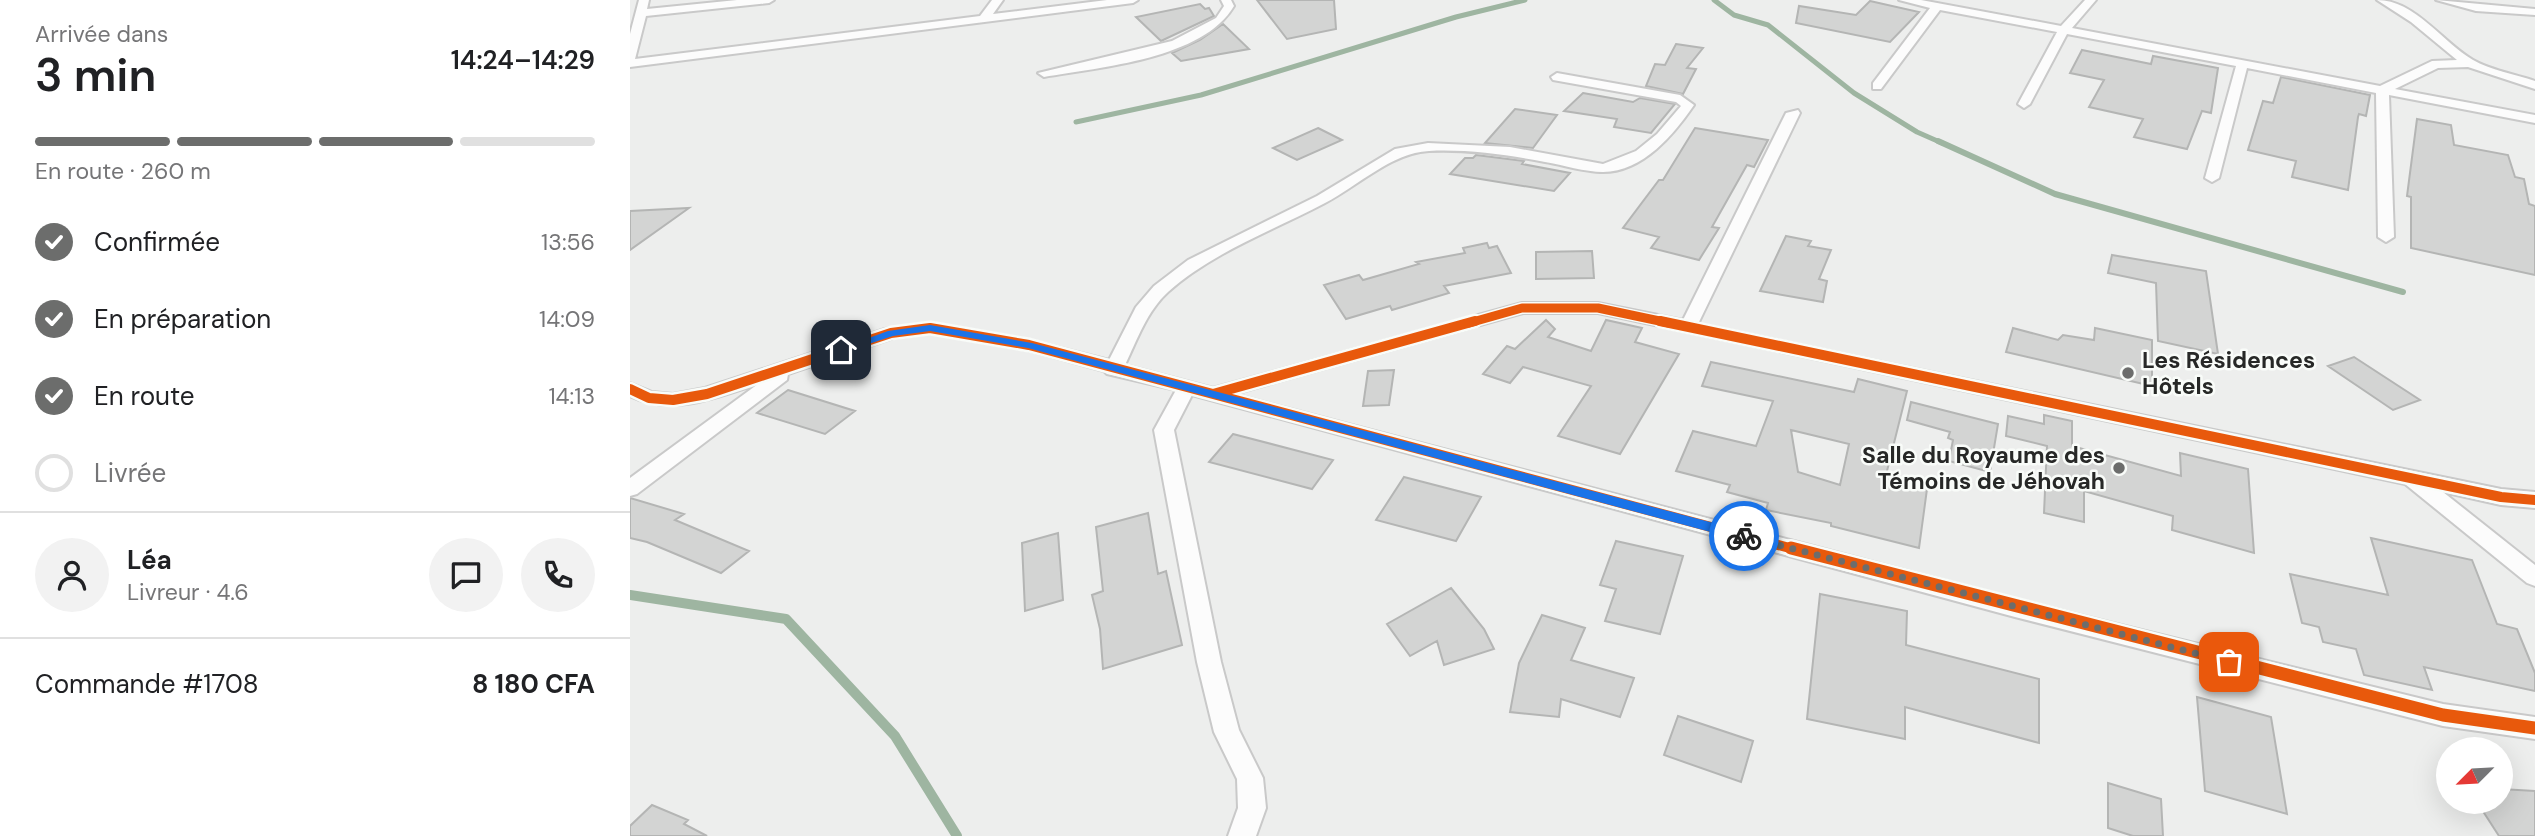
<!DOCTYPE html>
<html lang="fr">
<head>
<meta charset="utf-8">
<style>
	body { margin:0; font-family:"DM Sans",sans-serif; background:#f2f2f2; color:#202124; height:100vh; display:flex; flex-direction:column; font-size:26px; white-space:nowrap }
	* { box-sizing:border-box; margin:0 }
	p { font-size:23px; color:#757577 }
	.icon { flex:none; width:38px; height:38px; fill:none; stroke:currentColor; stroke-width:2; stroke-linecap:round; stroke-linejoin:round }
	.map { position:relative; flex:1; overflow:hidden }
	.panel { display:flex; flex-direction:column; background:#fff; width:630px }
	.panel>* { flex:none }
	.needle { width:46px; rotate:246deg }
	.fabs { position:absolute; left:1806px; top:737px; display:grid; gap:14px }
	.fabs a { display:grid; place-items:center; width:77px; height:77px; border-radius:50%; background:#fff; box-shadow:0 7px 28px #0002; font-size:35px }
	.pin { position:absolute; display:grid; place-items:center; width:60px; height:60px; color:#fff; margin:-30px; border-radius:14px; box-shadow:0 4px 10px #0006 }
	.courier { position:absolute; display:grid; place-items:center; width:70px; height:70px; margin:-35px; border:5px solid #1a73e8; border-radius:50%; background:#fff; color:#222; box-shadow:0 2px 9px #0007 }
	.overview em { font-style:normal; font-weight:600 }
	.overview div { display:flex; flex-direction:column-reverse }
	.overview { display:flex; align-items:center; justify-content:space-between; height:119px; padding:0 35px }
	h1 { font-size:46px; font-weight:600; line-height:52px }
	.bar { display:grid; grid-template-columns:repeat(4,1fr); gap:10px 7px; align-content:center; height:84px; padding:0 35px }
	.bar i { height:9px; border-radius:5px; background:#e0e0e0 }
	.bar .active { background:#6c6d6c }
	.bar p { grid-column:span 4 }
	.line { display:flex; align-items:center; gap:18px; padding:0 35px; border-top:2px solid #e0e0e0 }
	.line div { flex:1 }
	.round { display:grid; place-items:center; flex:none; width:74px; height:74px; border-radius:37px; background:#f2f2f2 }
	ol { padding:0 35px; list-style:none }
	li { display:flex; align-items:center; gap:21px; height:77px }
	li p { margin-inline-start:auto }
	li .icon { padding:7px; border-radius:50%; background:#6c6d6c; color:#fff; stroke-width:4 }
	li:last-child { color:#757577 }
	li i { width:38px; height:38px; border:4px solid #e0e0e0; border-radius:50% }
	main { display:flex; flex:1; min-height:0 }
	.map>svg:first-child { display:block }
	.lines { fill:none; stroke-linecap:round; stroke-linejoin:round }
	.stream-far2 { stroke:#9eb5a1; stroke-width:5 }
	.stream-far1 { stroke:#9eb5a1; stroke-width:6 }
	.stream { stroke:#9eb5a1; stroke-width:10 }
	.building { fill:#d3d4d3; stroke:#b4b5b4; stroke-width:2; fill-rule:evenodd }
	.minor-casing { stroke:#c9c9c9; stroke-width:4 }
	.minor { fill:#fcfcfc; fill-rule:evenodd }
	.cycleway-far2-casing { stroke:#f9fcf9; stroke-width:12 }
	.cycleway-far1-casing { stroke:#f9fcf9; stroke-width:15 }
	.cycleway-casing { stroke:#f9fcf9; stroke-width:18 }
	.cycleway-far2 { stroke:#e8590c; stroke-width:9 }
	.cycleway-far1 { stroke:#e8590c; stroke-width:10 }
	.cycleway { stroke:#e8590c; stroke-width:13 }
	.route { fill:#1a73e8 }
	.done { stroke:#6c6d6c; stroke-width:7; stroke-dasharray:0 12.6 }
	.poi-dot { fill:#6c6d6c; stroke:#f9fcf9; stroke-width:2.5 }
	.labels { text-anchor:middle; stroke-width:5; stroke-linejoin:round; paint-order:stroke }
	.poi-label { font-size:23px; font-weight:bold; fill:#272827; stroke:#f9fcf9; text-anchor:start }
</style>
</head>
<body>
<main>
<section class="panel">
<div class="overview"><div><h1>3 min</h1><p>Arrivée dans</p></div><em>14:24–14:29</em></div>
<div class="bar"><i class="active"></i><i class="active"></i><i class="active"></i><i></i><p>En route · 260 m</p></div>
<ol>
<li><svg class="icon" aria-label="check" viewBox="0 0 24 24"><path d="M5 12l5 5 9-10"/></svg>Confirmée<p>13:56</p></li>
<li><svg class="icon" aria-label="check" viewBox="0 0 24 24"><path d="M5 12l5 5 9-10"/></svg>En préparation<p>14:09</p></li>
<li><svg class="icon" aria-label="check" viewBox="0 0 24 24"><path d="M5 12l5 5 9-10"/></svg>En route<p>14:13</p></li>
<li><i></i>Livrée</li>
</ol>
<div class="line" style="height:126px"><a class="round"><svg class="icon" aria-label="person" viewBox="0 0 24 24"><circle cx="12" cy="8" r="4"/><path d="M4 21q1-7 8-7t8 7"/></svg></a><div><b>Léa</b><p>Livreur · 4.6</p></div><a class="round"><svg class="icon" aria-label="chat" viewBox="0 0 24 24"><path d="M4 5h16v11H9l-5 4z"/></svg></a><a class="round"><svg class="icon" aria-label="phone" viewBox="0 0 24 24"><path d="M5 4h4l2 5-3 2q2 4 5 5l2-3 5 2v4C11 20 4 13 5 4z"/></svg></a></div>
<div class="line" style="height:91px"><div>Commande #1708</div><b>8 180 CFA</b></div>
</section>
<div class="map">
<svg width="1905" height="836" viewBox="0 0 1905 836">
	<rect width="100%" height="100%" fill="#edeeed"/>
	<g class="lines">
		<path class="stream-far2" d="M1084,0L1104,15L1138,25L1224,93L1287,132L1312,143
			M446,122L571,95L826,17L895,0"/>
		<path class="stream-far1" d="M1308,141L1425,194L1773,292"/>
		<path class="stream" d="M0,595L156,619L265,736L327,836"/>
	</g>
	<path class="building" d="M627,0H704L706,29L657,39Z
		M1240,1L1289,12L1260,42L1166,23L1169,6L1226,15Z
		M570,4L575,9L579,8L584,16L531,41L506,17Z
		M593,24L619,49L551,61L542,53L570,40Z
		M1046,44L1073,48L1057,68L1066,69L1053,94L1016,86L1025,64L1035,65Z
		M1452,50L1521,64L1523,56L1588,68L1581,113L1572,111L1557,149L1504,137L1513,119L1459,107L1474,80L1440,73Z
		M1651,77L1740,95L1736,116L1729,114L1728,117L1718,190L1662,177L1666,161L1618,150L1633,101L1643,103Z
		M953,93L1003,102L1010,98L1045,104L1021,133L984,127L987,119L934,111Z
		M885,109L927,115L903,148L855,143Z
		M1787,119L1821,125L1824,145L1878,155L1885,177L1894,179L1899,204L1905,206V275L1781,248V197L1777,196Z
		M688,128L712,140L667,160L643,148Z
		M1065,128L1138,140L1124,167L1117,165L1082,227L1089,228L1069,260L1021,248L1029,237L993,228L1029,180H1033Z
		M846,155L894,161L892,164L940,173L924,191L820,174L835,158H843Z
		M59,208L0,250V211Z
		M1156,236L1181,241L1178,246L1201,250L1189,279L1197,281L1193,302L1130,291Z
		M857,243L859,248L867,246L881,273L814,286L819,293L762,310L760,306L716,319L694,285L729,275L733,280L789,264L786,262L835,253L833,248Z
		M962,251L964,278L906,279V252Z
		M1482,255L1576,271L1588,354L1528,341L1526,283L1478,273Z
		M916,320L925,329L918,337L961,351L976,320L1012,328L1005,342L1049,354L990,454L928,436L961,386L893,367L880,383L853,374L877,346L885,349Z
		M1383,328L1428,340L1433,335L1464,340L1465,328L1522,340V386L1376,352Z
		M1724,357L1790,400L1763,410L1698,366Z
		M1081,362L1224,392L1228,379L1277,391L1255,479L1297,489L1289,548L1201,526V523L1136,510L1138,503L1097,492L1100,485L1046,471L1063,431L1126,446L1143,401L1072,386ZM1161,430L1219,444L1210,485L1168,472Z
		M764,370L759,405L733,406L738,371Z
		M158,390L225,411L195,434L127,413Z
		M1281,402L1368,424L1360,472L1319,461L1323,440L1318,438L1320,432L1277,420Z
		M1414,415L1442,421V446L1551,476L1550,453L1618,469L1624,553L1542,530L1543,516L1454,491V522L1414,513L1417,446L1376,436L1378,416L1414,424Z
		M603,434L703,460L682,489L579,462Z
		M774,477L851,497L826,541L746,520Z
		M0,498L54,514L45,520L119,551L91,573L17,542L0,538Z
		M518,513L528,574L536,571L552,645L473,669L470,629L462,595L473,591L466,527Z
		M428,533L433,600L395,611L392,543Z
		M1741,538L1842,560L1867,624L1887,629L1905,673V691L1794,667L1802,690L1734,675L1726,649L1693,642L1689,627L1672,623L1660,574L1758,595Z
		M986,541L1053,556L1030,634L975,621L986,589L970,585Z
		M821,588L854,629L864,649L814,665L807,641L780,656L757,624Z
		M1190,594L1277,611L1276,645L1409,679V743L1275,707V739L1177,719Z
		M912,615L955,628L941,660L1004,678L990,717L931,699L929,717L880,712L889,663Z
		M1567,697L1641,717L1657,814L1575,791Z
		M1048,716L1123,741L1111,782L1034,755Z
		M1478,783L1531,799L1533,836H1503L1478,828Z
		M1871,789L1905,791V836H1869L1847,802H1871Z
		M22,805L58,820L54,824L77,836H0V826Z"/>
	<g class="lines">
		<g class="minor-casing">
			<path id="minor" d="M9,0H19L17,9L107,0H144L139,3L16,16L5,59L350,16L362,0H373L363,14L477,0H508L503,3L0,67V34Z
				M591,0H601L604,6C573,59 471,67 414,77L408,73L542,41L586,18L594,6Z
				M1269,0H1291L1431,26L1455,0H1466L1442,28L1750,86L1802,61L1827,60L1781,22L1747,0C1785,0 1812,42 1843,60C1860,70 1885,74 1905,81V89L1838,67L1808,68L1765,89L1905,115V123L1759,95L1764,237L1756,242L1748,237L1746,93L1617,68L1589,178L1582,182L1575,178L1606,66L1437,34L1400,104L1394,108L1388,104L1427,32L1310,10L1251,89H1243V83L1300,8Z
				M1806,0L1905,9V15L1846,11Z
				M927,73L1050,95L1064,105C1044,134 1013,172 973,172C955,172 933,165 915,162C878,155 837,149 799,151C761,153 728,186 695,203C642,231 583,252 538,292C517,311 507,340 495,365L583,388L892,303H968L1053,320L1156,113L1168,110L1170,113L1068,324L1871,489L1905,492V508L1871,505L1813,492L1905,565V586L1897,583L1775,484L968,313H893L604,394L1385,599L1813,704L1905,717V739L1813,726L1385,617L562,395L544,430L591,662L609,730L633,778L636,808L626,836H598L608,808L607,779L584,732L567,662L524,430L546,390L477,374L474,371L398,350L300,333L263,338L158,374L157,380L7,494L0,496V478L128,384C87,397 42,417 0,396V383L22,392L43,394L75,388L255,329L300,323L399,340L479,360L506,307L524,286L558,260L687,196L765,149L798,143L880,147L973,164L1006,151L1027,134L1051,106L1046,102L923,80L921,77Z"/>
		</g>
		<use href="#minor" class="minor"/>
		<g class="cycleway-far2-casing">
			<path id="cycleway-far2" d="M839,323L892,308H968L1039,323"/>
		</g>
		<g class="cycleway-far1-casing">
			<path id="cycleway-far1" d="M1030,321L1871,497L1905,500
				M0,389L19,398L43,400L77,394L261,333L300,328L399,345L583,394L845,321
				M583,394L1167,550"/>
		</g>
		<g class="cycleway-casing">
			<path id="cycleway" d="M1161,548L1813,715L1905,728"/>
		</g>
		<use href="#cycleway-far2" class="cycleway-far2"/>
		<use href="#cycleway-far1" class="cycleway-far1"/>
		<use href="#cycleway" class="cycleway"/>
	</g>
	<path class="route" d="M300,325L402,343L1114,531L1120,536L1114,541L398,348L300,331L263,336L211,353L206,350L258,331Z"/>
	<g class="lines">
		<path class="done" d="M1114,536L1599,662"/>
	</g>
	<g class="poi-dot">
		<circle cx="1498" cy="373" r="7"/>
		<circle cx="1489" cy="468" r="7"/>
	</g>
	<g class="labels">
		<g class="poi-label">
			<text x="1512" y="368">Les Résidences<tspan x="1512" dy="26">Hôtels</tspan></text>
			<text x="1475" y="463" text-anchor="end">Salle du Royaume des<tspan x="1475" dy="26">Témoins de Jéhovah</tspan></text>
		</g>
	</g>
</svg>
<div class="fabs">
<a><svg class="needle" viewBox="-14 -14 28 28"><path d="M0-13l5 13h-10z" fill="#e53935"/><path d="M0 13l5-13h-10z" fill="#757577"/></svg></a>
</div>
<div class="pin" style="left:1599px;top:662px;background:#ea580c"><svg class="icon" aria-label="bag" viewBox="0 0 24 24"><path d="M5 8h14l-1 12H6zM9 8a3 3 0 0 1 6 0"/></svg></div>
<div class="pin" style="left:211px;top:350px;background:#1f2937"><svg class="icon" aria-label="home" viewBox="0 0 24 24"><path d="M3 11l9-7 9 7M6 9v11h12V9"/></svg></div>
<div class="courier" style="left:1114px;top:536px"><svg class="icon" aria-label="bike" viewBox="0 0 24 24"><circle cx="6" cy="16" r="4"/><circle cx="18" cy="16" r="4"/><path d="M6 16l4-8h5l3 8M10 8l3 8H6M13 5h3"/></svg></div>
</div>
</main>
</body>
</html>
